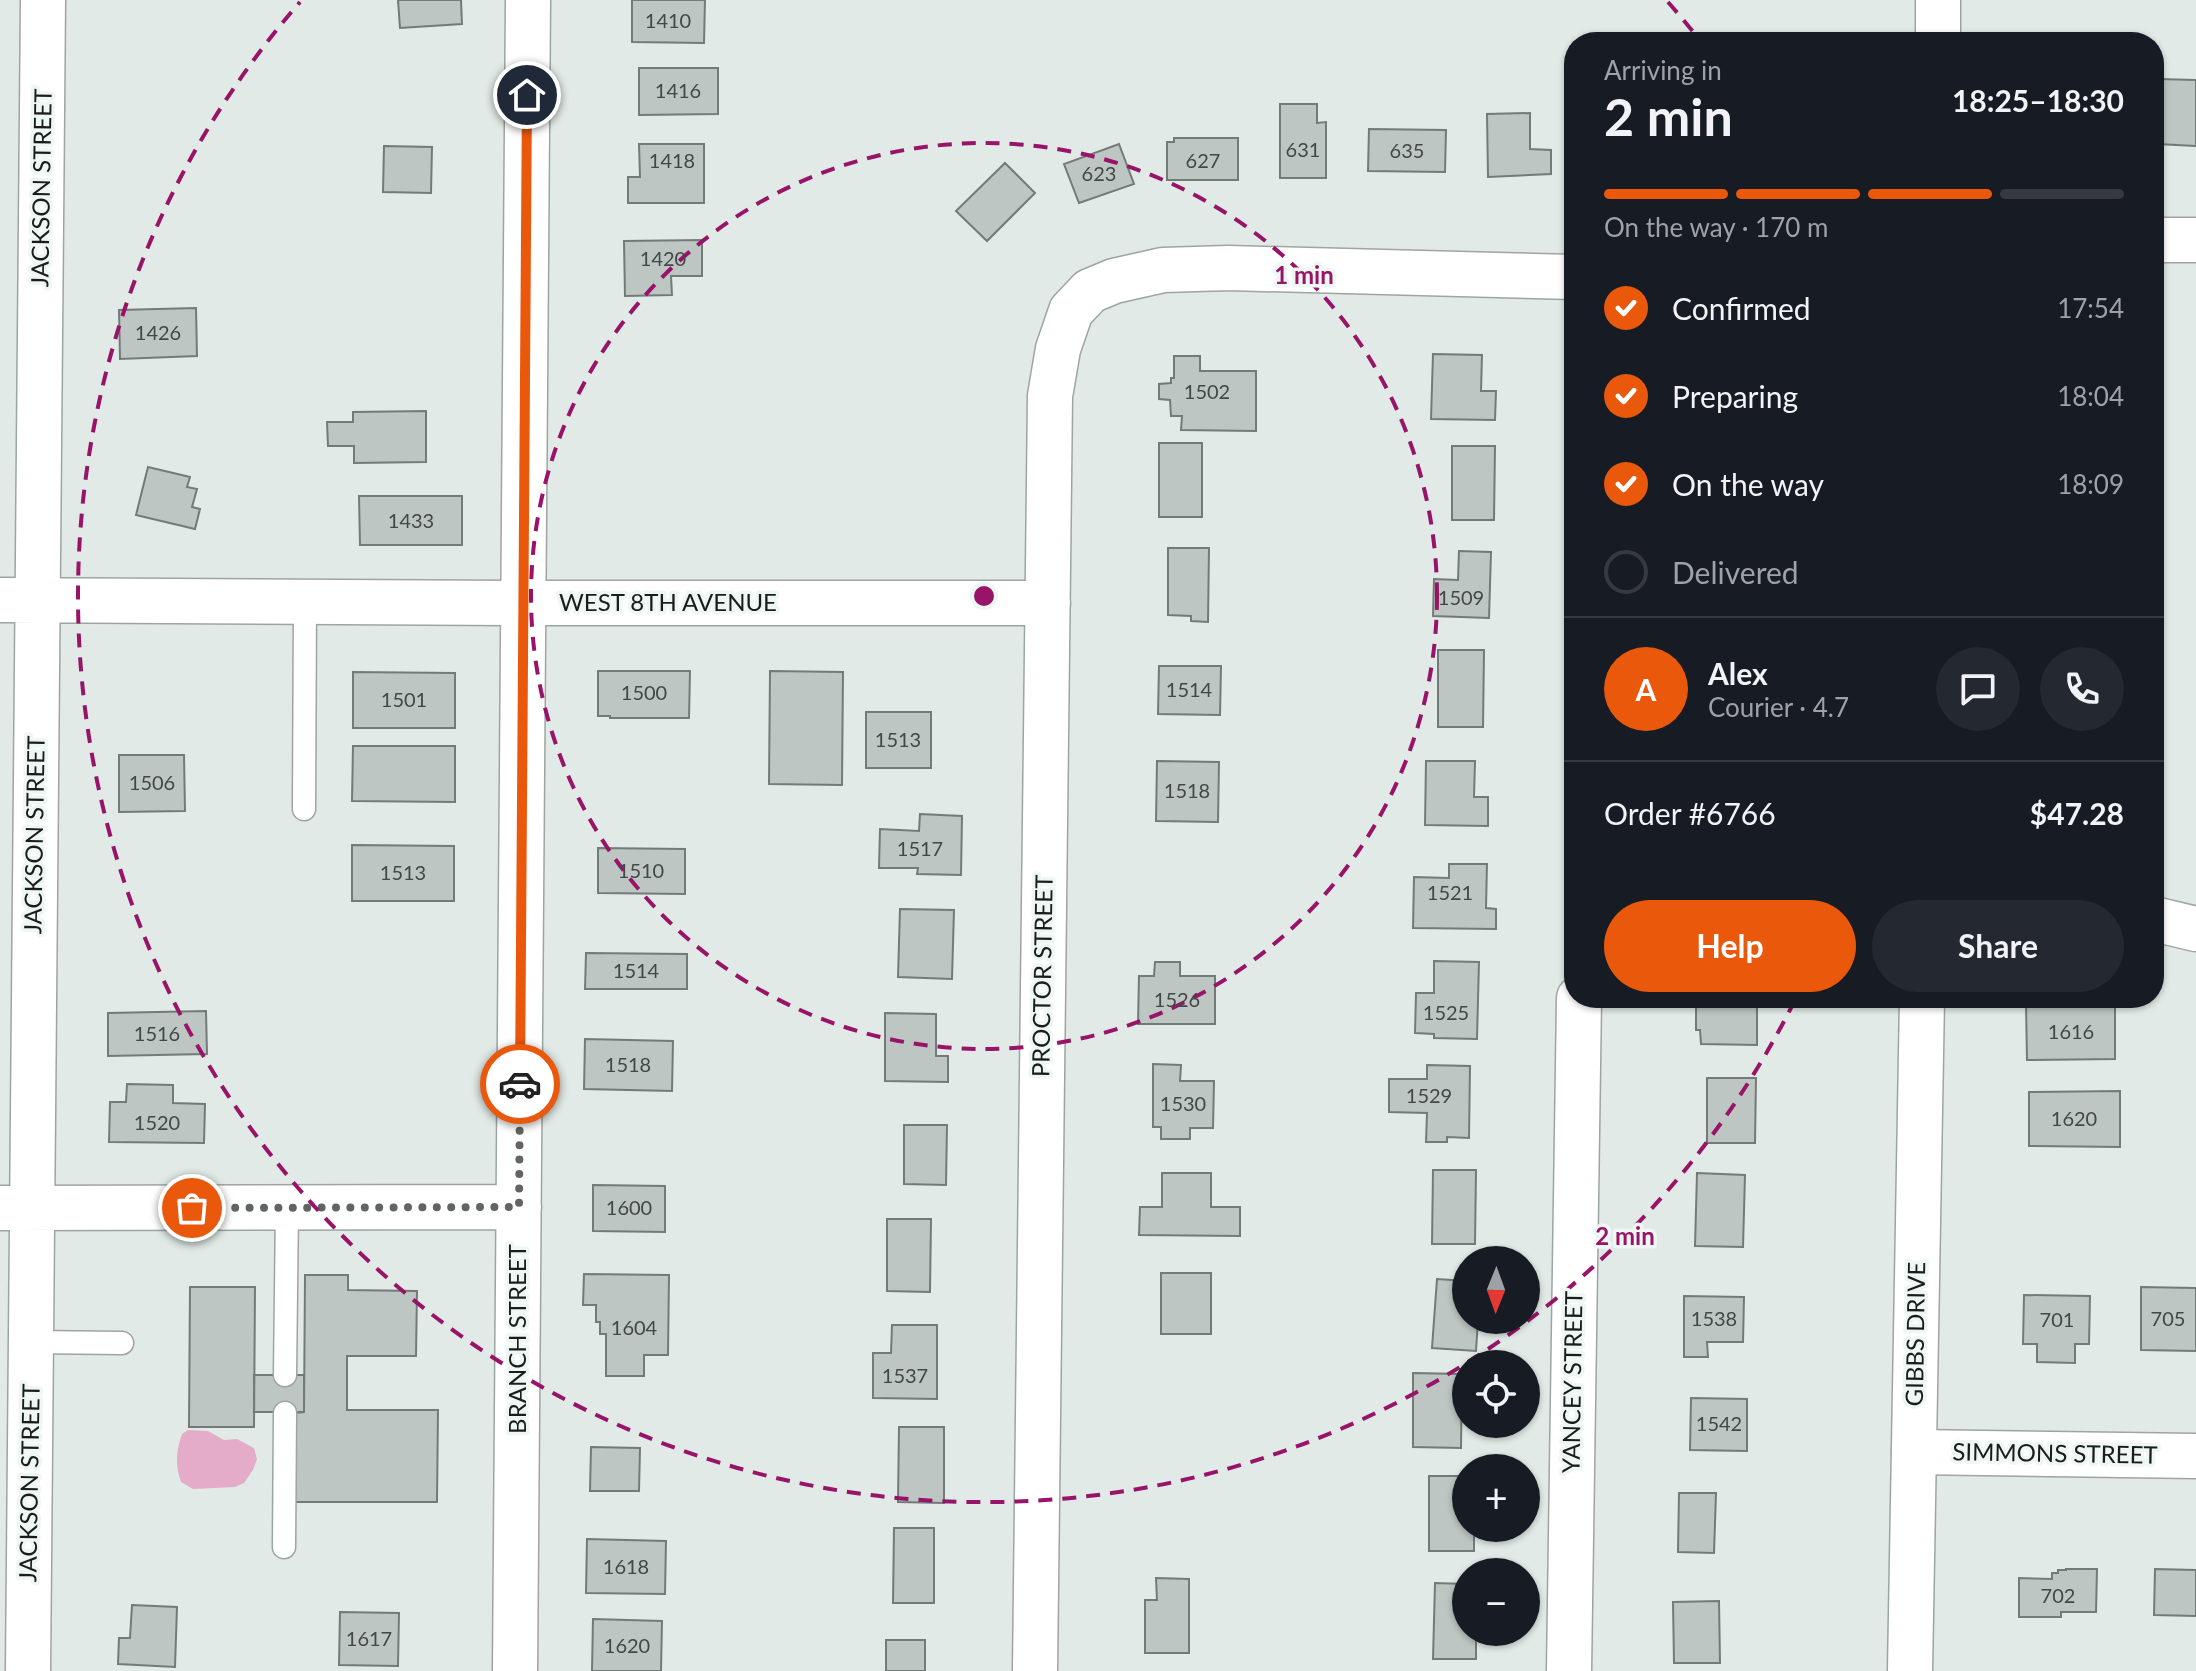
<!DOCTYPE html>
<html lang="en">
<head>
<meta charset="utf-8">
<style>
	body { margin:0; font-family:Lato,sans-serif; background:#242831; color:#f1f3f6; height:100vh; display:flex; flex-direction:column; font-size:30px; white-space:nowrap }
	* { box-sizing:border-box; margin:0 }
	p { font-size:26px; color:#9ea1a6 }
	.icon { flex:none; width:44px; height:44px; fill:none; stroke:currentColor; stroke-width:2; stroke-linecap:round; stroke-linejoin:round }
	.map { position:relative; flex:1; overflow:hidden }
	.panel { position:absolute; left:1564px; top:32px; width:600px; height:976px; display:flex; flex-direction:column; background:#171b24; border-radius:32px; box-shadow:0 2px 6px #0004 }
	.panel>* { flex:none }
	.needle { width:52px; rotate:181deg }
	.controls { position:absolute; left:1452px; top:1246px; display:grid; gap:16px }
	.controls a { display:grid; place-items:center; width:88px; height:88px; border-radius:50%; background:#171b24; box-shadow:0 2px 6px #0004; font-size:40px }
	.pin { position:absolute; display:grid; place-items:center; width:68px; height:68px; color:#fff; margin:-34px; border:4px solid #fff; border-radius:50%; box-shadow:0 2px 8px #0007 }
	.courier { position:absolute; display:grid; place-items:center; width:80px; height:80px; margin:-40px; border:6px solid #ea580c; border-radius:50%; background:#fff; color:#222; box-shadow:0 2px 10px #0007 }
	.overview em { font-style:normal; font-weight:700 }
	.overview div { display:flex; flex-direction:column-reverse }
	.overview { display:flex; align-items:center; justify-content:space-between; height:136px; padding:0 40px }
	h1 { font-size:52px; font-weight:700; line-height:60px }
	.bar { display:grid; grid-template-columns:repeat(4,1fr); gap:12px 8px; align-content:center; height:96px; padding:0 40px }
	.bar i { height:10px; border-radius:6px; background:#363941 }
	.bar .current { background:#ea580c }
	.bar p { grid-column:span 4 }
	.line { display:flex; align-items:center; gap:20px; padding:0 40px; border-top:2px solid #363941 }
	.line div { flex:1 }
	.round { display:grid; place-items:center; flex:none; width:84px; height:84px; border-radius:42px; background:#242831 }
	ol { padding:0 40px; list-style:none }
	li { display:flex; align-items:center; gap:24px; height:88px }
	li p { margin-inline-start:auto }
	li .icon { padding:8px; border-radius:50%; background:#ea580c; color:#fff; stroke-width:4 }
	li:last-child { color:#9ea1a6 }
	li i { width:44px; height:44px; border:4px solid #363941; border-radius:50% }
	.action { display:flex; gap:16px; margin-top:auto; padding:16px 40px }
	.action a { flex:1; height:92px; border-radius:48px; background:#ea580c; color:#fff; font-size:32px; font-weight:700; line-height:92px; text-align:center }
	.action a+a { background:#242831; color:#f1f3f6 }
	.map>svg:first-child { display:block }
	.green { fill:#e4acc8 }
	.building { fill:#bdc6c2; stroke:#737b78; stroke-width:2 }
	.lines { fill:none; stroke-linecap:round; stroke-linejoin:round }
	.lane-casing { stroke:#9da5a2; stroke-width:25 }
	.street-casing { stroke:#9da5a2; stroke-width:47 }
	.secondary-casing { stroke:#9da5a2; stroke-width:47 }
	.lane { stroke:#fff; stroke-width:22 }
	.street { stroke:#fff; stroke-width:44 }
	.secondary { stroke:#fff; stroke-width:44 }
	.done { stroke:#606562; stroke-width:8; stroke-dasharray:0 14.4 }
	.route { stroke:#ea580c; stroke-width:10 }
	.ring { fill:none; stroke:#981469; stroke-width:4; stroke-dasharray:14 10 }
	.labels { text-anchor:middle; stroke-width:7; stroke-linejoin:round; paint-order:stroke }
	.number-label { font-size:20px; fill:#434745 }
	.street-label { font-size:24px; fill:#1a1d1b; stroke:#eef7f3 }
	.centre { fill:#981469; stroke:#eef7f3; stroke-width:4 }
	.ring-label { font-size:24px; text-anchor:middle; font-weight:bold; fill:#981469; stroke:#eef7f3; stroke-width:7; stroke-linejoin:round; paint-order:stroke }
</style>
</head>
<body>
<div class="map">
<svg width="2196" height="1671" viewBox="0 0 2196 1671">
	<rect width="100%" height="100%" fill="#e1eae6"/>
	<path class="green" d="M188,1430L208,1431L224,1440L237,1439L254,1448L257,1459L253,1470L244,1483L235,1487L193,1489L181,1482C175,1465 176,1451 182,1434Z"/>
	<path class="building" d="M398,0H461L462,24L400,28Z
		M632,0H705L704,43L632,42Z
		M639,68H718V114L639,115Z
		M2158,79L2196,80V146L2157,144Z
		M1280,104H1317V123L1326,122V178H1280Z
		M1530,113V149L1551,150V174L1488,177L1487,114Z
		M1369,129L1446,130L1445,172L1368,171Z
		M1174,138H1238V180H1167V142H1174Z
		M639,144H704V203H628V177H640Z
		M1119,144L1134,184L1079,203L1064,164Z
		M384,146L432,147L431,193L383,192Z
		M1005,163L1035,193L987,241L956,211Z
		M702,240V276H671L672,295L625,296L624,241Z
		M196,308L197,356L120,359L119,310Z
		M1433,354L1482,355L1481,391H1496L1495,420L1431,419Z
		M1174,356H1200V371H1256V431L1181,430L1182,416H1171L1170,400L1159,399V384L1171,383V378H1174Z
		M426,411V462L354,463V446H328L327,422H353V412Z
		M1159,443H1202V517H1159Z
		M1452,446H1495L1494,520H1452Z
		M148,467L190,477L187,487L197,489L192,507L200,509L195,529L136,515Z
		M359,496H462V545H360Z
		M1168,548H1209L1208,622L1191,621V616L1168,615Z
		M1459,551L1491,552L1489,618L1433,616L1434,579L1458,580Z
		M1438,650H1484L1483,727H1438Z
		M1159,666H1221L1220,715L1158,714Z
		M598,671H690L689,718H610V716H598Z
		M770,671L843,672L842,785L769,784Z
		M353,672L455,673V728H353Z
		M866,712H931V768H866Z
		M353,746H455V802L352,801Z
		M119,755H184L185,811L119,812Z
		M1157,761L1219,762L1218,822L1156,821Z
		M1426,761H1475L1474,797H1488V826L1425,825Z
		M920,814L962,816L961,875L917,874L918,868H879L880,829L919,831Z
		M352,845L454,846V901H352Z
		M598,848L685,849V894L598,893Z
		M1449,864H1487L1486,908L1496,909V929L1413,928L1414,877L1449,878Z
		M900,909L954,910L952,979L898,977Z
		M586,953L687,954V989H585Z
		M1434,961L1479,962L1477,1039L1434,1038V1034L1415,1033L1416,993H1434Z
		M1155,962H1180V976H1215V1024H1138L1139,976H1154Z
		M1696,998H1757V1045L1701,1044L1700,1030H1696Z
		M2026,1004H2115V1059L2027,1060Z
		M206,1011L207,1054L108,1056V1013Z
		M885,1013L936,1014V1056H948V1082L885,1081Z
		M585,1039L673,1041L672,1091L584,1089Z
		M1153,1064L1181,1065L1180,1081H1214L1213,1128H1190V1139H1161V1127H1153Z
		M1427,1065L1470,1066L1469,1138L1447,1137V1142H1426L1427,1113L1389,1112V1079H1427Z
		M1707,1078H1756L1755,1143H1707Z
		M127,1084L173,1085V1103L205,1104L204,1143L109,1142L110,1102H126Z
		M2120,1091V1147L2029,1146V1092Z
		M904,1125H947L946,1185L904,1184Z
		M1433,1170H1476L1475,1244H1432Z
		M1162,1173H1211V1207H1240V1236L1139,1235L1140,1207H1162Z
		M1697,1173L1745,1175L1743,1247L1695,1246Z
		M593,1185L665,1186V1232L593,1231Z
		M887,1219H931L930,1292L887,1291Z
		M1161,1273H1211V1334H1161Z
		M584,1274L669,1275L668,1355H644V1376H606V1334H600V1322H596V1305H583Z
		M305,1275H348V1290L417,1291L416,1356H347V1410H438L437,1502H292L293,1413L304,1412Z
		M1437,1279L1466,1281V1320H1478L1476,1351L1432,1348Z
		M190,1287H255L254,1427H189Z
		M2141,1287L2196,1288V1351L2141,1350Z
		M2024,1295L2090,1296L2089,1344H2075V1363L2037,1362V1344H2023Z
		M1684,1296L1744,1297L1743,1342H1707L1708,1357H1684Z
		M892,1325H937V1399L873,1398V1353H891Z
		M1413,1373L1462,1374L1461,1448L1413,1447Z
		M254,1375H304V1412H254Z
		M1691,1398L1747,1399V1451L1690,1450Z
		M899,1427H944V1503L898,1502Z
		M591,1447L640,1448L639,1491H590Z
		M1429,1476H1466V1528H1474V1551H1429Z
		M1679,1493H1716L1714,1553L1678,1552Z
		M894,1528H934V1603H893Z
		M587,1539L666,1541L665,1594L586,1593Z
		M2066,1569H2097L2096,1612H2061V1617H2019V1578L2052,1579V1573H2058V1570H2066Z
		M2155,1569L2196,1570V1616L2154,1615Z
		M1156,1578L1189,1579V1653H1145V1600H1157Z
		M1435,1583L1466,1584V1632H1476V1659H1433Z
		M1719,1601L1720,1663H1674L1673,1602Z
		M132,1605L177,1607L175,1667L118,1664L119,1638H130Z
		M340,1612L399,1613L398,1666L339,1665Z
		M593,1619L662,1621L661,1671H592Z
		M886,1640H925V1671H886Z"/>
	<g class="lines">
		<g class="lane-casing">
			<path id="lane" d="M304,809L305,602
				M31,1342L122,1343
				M285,1375L287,1207
				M284,1547L285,1413"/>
		</g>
		<g class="street-casing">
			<path id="street" d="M2154,240H2196
				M0,600L523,603H1048
				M2154,919L2196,929
				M0,1208L519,1207
				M1914,1452L2196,1456
				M28,1671L43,0
				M515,1671L528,0
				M1035,1671L1050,396L1058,349L1071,311L1090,291L1114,281L1163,270L1228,268L1574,277
				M1569,1671L1579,998"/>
		</g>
		<g class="secondary-casing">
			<path id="secondary" d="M1938,42V0
				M1910,1671L1922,998"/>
		</g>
		<use href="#lane" class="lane"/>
		<use href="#street" class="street"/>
		<use href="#secondary" class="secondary"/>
	</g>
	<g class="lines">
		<path class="done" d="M192,1208L519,1207L520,1084"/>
		<path class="route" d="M520,1084L527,95"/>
	</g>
	<g class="ring">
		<circle cx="984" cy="596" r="453"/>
		<path d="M1795 1000A906 906 0 1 1 300 2M1668 2A906 906 0 0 1 1698 38"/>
	</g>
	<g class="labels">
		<g class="number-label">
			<text x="668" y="28">1410</text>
			<text x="678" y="98">1416</text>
			<text x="1303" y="157">631</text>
			<text x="1407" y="158">635</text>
			<text x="672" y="168">1418</text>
			<text x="1203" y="168">627</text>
			<text x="1099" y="181">623</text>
			<text x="663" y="266">1420</text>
			<text x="158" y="340">1426</text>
			<text x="1207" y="399">1502</text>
			<text x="411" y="528">1433</text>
			<text x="1461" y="605">1509</text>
			<text x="1189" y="697">1514</text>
			<text x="644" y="700">1500</text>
			<text x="404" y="707">1501</text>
			<text x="898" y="747">1513</text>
			<text x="152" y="790">1506</text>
			<text x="1187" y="798">1518</text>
			<text x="920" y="856">1517</text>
			<text x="641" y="878">1510</text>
			<text x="403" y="880">1513</text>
			<text x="1450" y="900">1521</text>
			<text x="636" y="978">1514</text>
			<text x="1177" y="1007">1526</text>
			<text x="1446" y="1020">1525</text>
			<text x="2071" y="1039">1616</text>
			<text x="157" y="1041">1516</text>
			<text x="628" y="1072">1518</text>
			<text x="1429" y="1103">1529</text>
			<text x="1183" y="1111">1530</text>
			<text x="2074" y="1126">1620</text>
			<text x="157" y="1130">1520</text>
			<text x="629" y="1215">1600</text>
			<text x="1714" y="1326">1538</text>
			<text x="2168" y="1326">705</text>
			<text x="2057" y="1327">701</text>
			<text x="634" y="1335">1604</text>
			<text x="905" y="1383">1537</text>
			<text x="1719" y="1431">1542</text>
			<text x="626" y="1574">1618</text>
			<text x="2058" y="1603">702</text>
			<text x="369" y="1646">1617</text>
			<text x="627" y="1653">1620</text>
		</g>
		<g class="street-label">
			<text transform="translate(42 188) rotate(-89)" y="8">JACKSON STREET</text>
			<text x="668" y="611">WEST 8TH AVENUE</text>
			<text transform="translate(35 835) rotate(-89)" y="8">JACKSON STREET</text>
			<text transform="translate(1043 976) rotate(-89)" y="8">PROCTOR STREET</text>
			<text transform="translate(1916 1334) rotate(-89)" y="8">GIBBS DRIVE</text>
			<text transform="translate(518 1339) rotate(-90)" y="8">BRANCH STREET</text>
			<text transform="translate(1573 1382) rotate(-89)" y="8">YANCEY STREET</text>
			<text transform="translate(2055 1454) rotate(1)" y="8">SIMMONS STREET</text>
			<text transform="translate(30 1483) rotate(-89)" y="8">JACKSON STREET</text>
		</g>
	</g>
	<circle cx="984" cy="596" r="12" class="centre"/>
	<g class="ring-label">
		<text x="1304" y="284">1 min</text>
		<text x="1625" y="1245">2 min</text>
	</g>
</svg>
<div class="controls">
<a><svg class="needle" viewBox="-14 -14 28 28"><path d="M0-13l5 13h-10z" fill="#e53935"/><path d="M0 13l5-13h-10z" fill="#9ea1a6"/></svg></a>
<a><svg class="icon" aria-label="locate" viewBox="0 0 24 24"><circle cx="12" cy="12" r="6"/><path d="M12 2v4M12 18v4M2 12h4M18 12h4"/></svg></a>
<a>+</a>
<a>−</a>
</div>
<div class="pin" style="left:192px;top:1208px;background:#ea580c"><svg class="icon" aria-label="bag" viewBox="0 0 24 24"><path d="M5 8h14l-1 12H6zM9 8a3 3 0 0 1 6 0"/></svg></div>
<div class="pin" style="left:527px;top:95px;background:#1f2937"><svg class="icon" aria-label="home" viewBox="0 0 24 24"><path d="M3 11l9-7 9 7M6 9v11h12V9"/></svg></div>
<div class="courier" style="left:520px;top:1084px"><svg class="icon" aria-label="car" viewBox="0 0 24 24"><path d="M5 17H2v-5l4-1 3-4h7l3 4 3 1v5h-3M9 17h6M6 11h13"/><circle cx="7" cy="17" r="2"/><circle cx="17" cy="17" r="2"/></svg></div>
<section class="panel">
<div class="overview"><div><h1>2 min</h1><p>Arriving in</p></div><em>18:25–18:30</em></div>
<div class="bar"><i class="current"></i><i class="current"></i><i class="current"></i><i></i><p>On the way · 170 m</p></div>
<ol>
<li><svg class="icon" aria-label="check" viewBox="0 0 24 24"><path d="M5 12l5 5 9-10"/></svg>Confirmed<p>17:54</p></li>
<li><svg class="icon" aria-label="check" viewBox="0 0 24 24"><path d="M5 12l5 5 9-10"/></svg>Preparing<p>18:04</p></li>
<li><svg class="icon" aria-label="check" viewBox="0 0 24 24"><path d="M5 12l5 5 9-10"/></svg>On the way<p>18:09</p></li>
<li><i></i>Delivered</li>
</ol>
<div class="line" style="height:144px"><b class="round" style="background:#ea580c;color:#fff">A</b><div><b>Alex</b><p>Courier · 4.7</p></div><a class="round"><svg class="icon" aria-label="chat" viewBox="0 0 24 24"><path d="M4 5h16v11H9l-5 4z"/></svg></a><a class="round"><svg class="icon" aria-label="phone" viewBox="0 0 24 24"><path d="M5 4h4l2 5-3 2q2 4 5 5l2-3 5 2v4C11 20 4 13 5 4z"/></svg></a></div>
<div class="line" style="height:104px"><div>Order #6766</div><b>$47.28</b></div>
<div class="action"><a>Help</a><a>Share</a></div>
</section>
</div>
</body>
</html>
